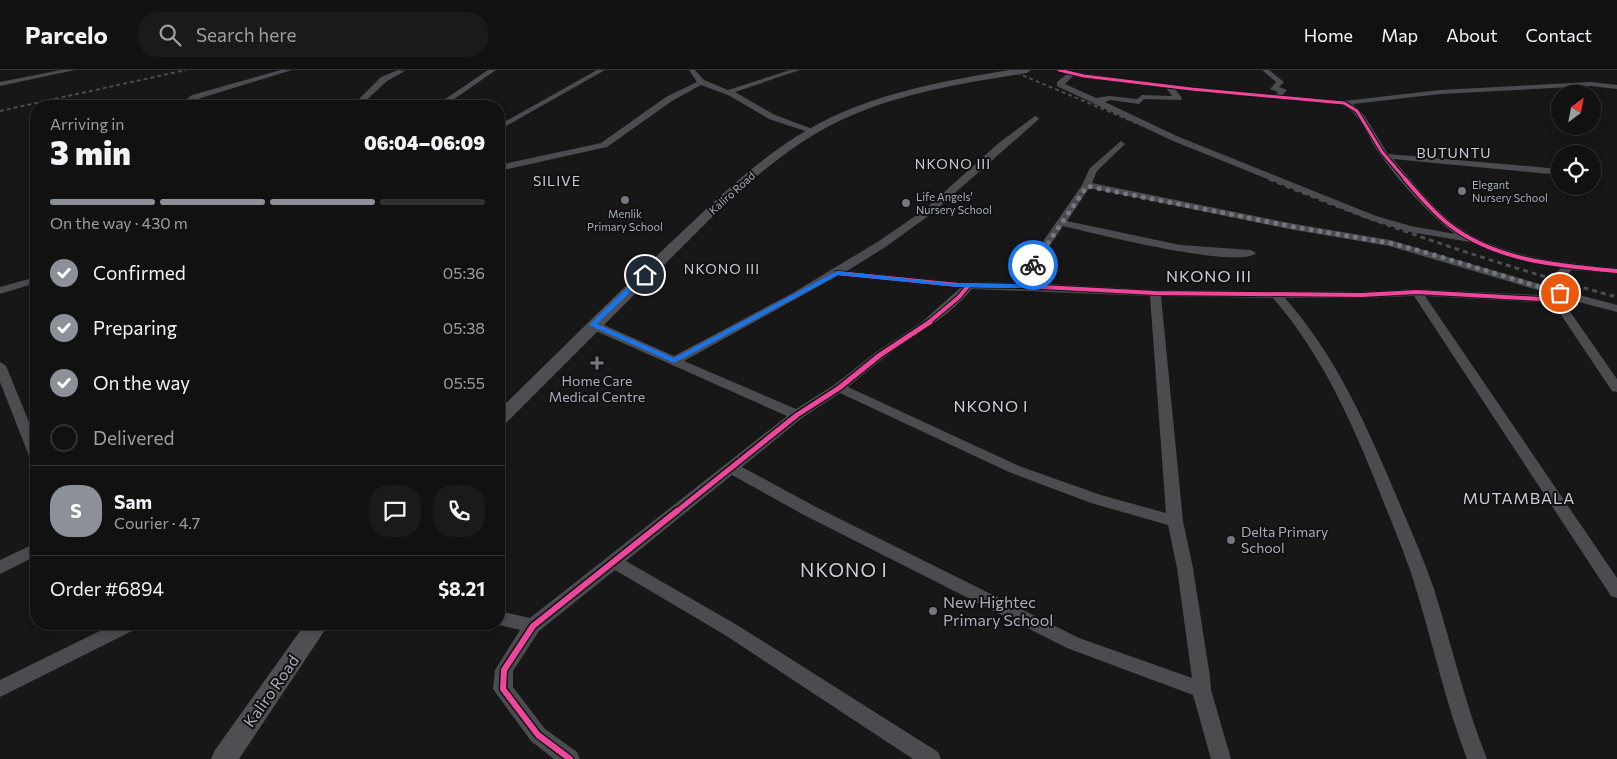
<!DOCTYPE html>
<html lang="en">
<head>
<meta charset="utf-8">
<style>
	body { margin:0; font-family:Commissioner,sans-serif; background:#1a1a1a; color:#f1f3f6; height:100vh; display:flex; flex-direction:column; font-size:19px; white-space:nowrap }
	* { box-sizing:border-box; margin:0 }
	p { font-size:16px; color:#9c9d9f }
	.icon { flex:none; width:28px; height:28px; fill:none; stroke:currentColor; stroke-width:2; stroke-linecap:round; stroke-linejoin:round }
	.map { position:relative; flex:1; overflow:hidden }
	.details { position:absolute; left:30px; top:30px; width:475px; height:530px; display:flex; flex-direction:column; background:#111; border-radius:20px; box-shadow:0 2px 8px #0003,0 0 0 1px #303131 }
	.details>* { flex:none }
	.needle { width:32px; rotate:32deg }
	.controls { position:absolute; left:1551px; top:15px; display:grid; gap:10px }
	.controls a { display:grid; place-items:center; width:50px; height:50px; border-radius:50%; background:#111; box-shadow:0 2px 8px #0003,0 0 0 1px #303131; font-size:25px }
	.pin { position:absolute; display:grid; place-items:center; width:42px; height:42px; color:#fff; margin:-21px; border:2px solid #fff; border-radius:50%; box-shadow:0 1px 5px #0007 }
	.courier { position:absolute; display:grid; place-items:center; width:50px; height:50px; margin:-25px; border:4px solid #1a73e8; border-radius:50%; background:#fff; color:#222; box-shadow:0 1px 6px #0007 }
	.headline em { font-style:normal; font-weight:800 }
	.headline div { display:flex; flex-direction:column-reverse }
	.headline { display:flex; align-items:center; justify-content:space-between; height:85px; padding:0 20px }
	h1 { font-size:32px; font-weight:800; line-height:38px }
	.bar { display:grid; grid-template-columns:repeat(4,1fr); gap:8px 5px; align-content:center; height:60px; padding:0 20px }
	.bar i { height:6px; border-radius:4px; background:#303131 }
	.bar .on { background:#8c9099 }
	.bar p { grid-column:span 4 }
	.line { display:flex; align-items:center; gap:12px; padding:0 20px; border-top:1px solid #303131 }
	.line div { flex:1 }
	.round { display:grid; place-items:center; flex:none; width:52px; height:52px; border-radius:20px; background:#1a1a1a }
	ol { padding:0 20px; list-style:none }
	li { display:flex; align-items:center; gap:15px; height:55px }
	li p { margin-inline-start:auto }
	li .icon { padding:5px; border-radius:50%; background:#8c9099; color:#fff; stroke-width:4 }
	li:last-child { color:#9c9d9f }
	li i { width:28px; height:28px; border:2px solid #303131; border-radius:50% }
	header { display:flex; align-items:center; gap:30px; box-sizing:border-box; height:70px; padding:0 25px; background:#111; border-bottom:1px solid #303131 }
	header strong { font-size:24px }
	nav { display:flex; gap:28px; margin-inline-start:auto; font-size:18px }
	.search { width:350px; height:45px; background:#1a1a1a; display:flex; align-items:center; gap:12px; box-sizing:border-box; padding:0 18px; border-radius:20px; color:#9c9d9f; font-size:19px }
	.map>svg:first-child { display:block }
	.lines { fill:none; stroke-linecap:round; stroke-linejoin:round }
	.minor { fill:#4b4c50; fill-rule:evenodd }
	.major { fill:#4d4f52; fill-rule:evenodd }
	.rail-far1 { stroke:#4b4c4f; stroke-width:2; stroke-dasharray:4 3; stroke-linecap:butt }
	.rail { stroke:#4b4c4f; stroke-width:3; stroke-dasharray:5 4; stroke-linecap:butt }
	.cycleway-far3-casing { stroke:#111113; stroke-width:5 }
	.cycleway-far2-casing { stroke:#111113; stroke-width:6 }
	.cycleway-far1-casing { stroke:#111113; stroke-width:8 }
	.cycleway-casing { stroke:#111113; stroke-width:9 }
	.cycleway-far3 { stroke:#ed469a; stroke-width:3 }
	.cycleway-far2 { stroke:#ed469a; stroke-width:4 }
	.cycleway-far1 { stroke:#ed469a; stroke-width:5 }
	.cycleway { stroke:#ed469a; stroke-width:6 }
	.route { fill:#1a73e8 }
	.done { stroke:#757880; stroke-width:5; stroke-dasharray:0 9 }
	.poi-dot { fill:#757880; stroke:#111113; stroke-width:2 }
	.labels { text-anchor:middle; stroke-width:4; stroke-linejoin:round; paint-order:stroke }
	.far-poi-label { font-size:11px; fill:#a8adb8; stroke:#111113; text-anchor:start }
	.far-street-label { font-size:11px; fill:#a8adb8; stroke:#111113 }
	.far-quarter-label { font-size:14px; letter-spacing:1px; fill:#c9ccd4; stroke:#111113 }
	.poi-label { font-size:14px; fill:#a8adb8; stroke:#111113 }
	.quarter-label { font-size:16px; letter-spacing:1px; fill:#c9ccd4; stroke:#111113 }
	.near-poi-label { font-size:16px; fill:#a8adb8; stroke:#111113; text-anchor:start }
	.near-street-label { font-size:16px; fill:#a8adb8; stroke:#111113 }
	.near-quarter-label { font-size:19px; letter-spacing:1px; fill:#c9ccd4; stroke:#111113 }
</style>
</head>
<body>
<header>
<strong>Parcelo</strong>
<div class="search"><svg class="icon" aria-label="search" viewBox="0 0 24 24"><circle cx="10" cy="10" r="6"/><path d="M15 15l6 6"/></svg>Search here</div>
<nav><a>Home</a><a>Map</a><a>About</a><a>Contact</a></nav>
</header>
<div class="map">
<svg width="1617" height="689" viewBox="0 0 1617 689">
	<rect width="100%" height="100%" fill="#171717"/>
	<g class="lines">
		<path class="minor" d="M61,0H75L0,16V12Z
			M281,0H292L198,29L191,33L195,36H186L181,33L192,25Z
			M398,0L405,1L387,11L360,36H352L381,7Z
			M488,0H496L444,36H435Z
			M597,0H605L499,60V55Z
			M689,0H695L704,10L728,20L790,0H800L735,22L775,45L818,61L811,63L769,49L728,25L701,15L672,31L607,77L499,101V95L601,73L666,27L697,12Z
			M1056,0L1191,17L1276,25L1278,22L1270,19L1276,12L1262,0H1269L1284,12L1279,17L1287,20L1283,25L1344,31L1440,20L1591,12L1617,15V19L1591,16L1440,24L1353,34L1364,45L1388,84L1560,99V105L1393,89C1411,110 1429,133 1450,151C1496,188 1560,192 1617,198V204L1572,200L1553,218L1617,235V242L1575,231L1564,233L1617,309V322L1612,321L1553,233L1425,226L1617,508V528L1611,526L1414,226L1362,228H1285C1336,286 1366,354 1396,425C1409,456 1423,487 1434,519C1452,576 1465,634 1487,689H1467C1446,634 1434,578 1417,522C1407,488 1393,456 1380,423C1352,352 1323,286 1273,228L1161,226L1183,451L1193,498L1210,607L1211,620L1231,689H1211L1193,625L1067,578L804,445L732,405L626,491L737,555L938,682L941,689H913L725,565L615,500L539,561L513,601V617L545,659L577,682L580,689H554L531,671L493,619L495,600L520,560L495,554H499V541L530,548L787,346L589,258L587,255L589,252H597L674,286L791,224L879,171L924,140L1000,72L1035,46L1039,48L1038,50L931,144L887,176L847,201L958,212L1019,213L1026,196L1082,115L1090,98L1121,71L1125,74L1097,101L1092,113L1289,153L1390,170L1543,215L1561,198L1502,185L1470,172L1410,162L1370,150L1173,71L1057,16V12L1067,4ZM1073,6L1166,18L1172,26L1142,25L1137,29L1109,26L1096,28L1065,14ZM1175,19L1342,35C1362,44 1367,67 1379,83C1399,111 1428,144 1455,164L1411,156L1376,146L1179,67L1105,32L1110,30L1139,34L1144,29L1181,30L1182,28ZM1089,118L1289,159L1389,176L1558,226L1417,219L1362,222L1155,220L1030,213L1036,196L1063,156C1092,163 1239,200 1256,183L1251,180L1180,175L1067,151ZM837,206L960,218L922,252L876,282L834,315L796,339L684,291ZM972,219L1150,226L1166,443L1101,425L1019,396L848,317C860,307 872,297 884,288C914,265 948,248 972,219ZM840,323L1009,402L1091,433L1168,455L1177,498L1192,608L1079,568L816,437L742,397L802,348Z
			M36,207V213L0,224V217Z
			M0,292L6,296L36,369V391L31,389L29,386L0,312Z
			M36,473V486L0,504V490Z
			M114,554H139L136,559L0,627V610Z"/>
		<path class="major" d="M1010,0H1031L1027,3C955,14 878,26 815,64C783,83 755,107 727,132L505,354L499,355V340C554,286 610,231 666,177C711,135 755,90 809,59C870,24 942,11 1010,0Z
			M305,554H329L239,689H211L215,680Z"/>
		<path class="rail-far1" d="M1010,0L1272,110
			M0,41L186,0"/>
		<path class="rail" d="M1269,109C1382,156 1498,195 1617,227"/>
		<g class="cycleway-far3-casing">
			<path id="cycleway-far3" d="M1059,0L1084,6L1191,19L1344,33L1357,41L1382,82L1406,110"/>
		</g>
		<g class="cycleway-far2-casing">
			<path id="cycleway-far2" d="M1405,109C1418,124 1431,140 1447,153C1494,191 1559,196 1617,201
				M837,203L958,215L1023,216L1155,223L1362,225L1417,222L1557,230L1575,228
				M928,253L959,227L968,216"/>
		</g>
		<g class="cycleway-far1-casing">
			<path id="cycleway-far1" d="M676,442L797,345L839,318L880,285L930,252"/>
		</g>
		<g class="cycleway-casing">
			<path id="cycleway" d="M570,689L538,665L503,619L504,600L533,556L677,441"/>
		</g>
		<use href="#cycleway-far3" class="cycleway-far3"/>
		<use href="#cycleway-far2" class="cycleway-far2"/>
		<use href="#cycleway-far1" class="cycleway-far1"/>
		<use href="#cycleway" class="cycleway"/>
	</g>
	<path class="route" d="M1033,193L1036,195L1026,216L1023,218L958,217L838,205L674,293L589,255L642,203H647V206L597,254L674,288L837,201L958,214H1020L1030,195Z"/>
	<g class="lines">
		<path class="done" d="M1033,195L1087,116L1289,156L1390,173L1428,183L1560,223"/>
	</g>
	<g class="poi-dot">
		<circle cx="1462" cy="121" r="5"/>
		<circle cx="625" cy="130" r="5"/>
		<circle cx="906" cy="133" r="5"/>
		<path d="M594.5 285.5h5v5h5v5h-5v5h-5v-5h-5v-5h5z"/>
		<circle cx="1231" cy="470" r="5"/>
		<circle cx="933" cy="541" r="5"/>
	</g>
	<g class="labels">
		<g class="far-poi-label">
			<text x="1472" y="119">Elegant<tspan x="1472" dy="13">Nursery School</tspan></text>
			<text x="916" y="131">Life Angels'<tspan x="916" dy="13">Nursery School</tspan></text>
			<text x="625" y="148" text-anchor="middle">Menlik<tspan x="625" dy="13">Primary School</tspan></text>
		</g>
		<g class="far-street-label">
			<text transform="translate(732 123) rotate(-42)" y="4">Kaliro Road</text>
		</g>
		<g class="far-quarter-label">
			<text x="1454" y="88">BUTUNTU</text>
			<text x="953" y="99">NKONO III</text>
			<text x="557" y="116">SILIVE</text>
			<text x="722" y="204">NKONO III</text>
		</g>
		<g class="poi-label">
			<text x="597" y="316">Home Care<tspan x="597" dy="16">Medical Centre</tspan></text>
			<text x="1241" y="467" text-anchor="start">Delta Primary<tspan x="1241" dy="16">School</tspan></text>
		</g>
		<g class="quarter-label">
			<text x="1209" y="212">NKONO III</text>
			<text x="991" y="342">NKONO I</text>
			<text x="1519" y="434">MUTAMBALA</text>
		</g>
		<g class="near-poi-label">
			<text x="943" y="538">New Hightec<tspan x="943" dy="18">Primary School</tspan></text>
		</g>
		<g class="near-street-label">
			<text transform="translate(271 621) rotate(-55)" y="6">Kaliro Road</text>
		</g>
		<g class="near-quarter-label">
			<text x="844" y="507">NKONO I</text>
		</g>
	</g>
</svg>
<div class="controls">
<a><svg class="needle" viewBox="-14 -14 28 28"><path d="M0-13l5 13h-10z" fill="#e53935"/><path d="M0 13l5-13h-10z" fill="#9c9d9f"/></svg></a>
<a><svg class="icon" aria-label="locate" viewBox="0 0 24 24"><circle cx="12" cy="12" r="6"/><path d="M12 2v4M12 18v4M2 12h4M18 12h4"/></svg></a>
</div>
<div class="pin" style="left:1560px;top:223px;background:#ea580c"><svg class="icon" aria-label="bag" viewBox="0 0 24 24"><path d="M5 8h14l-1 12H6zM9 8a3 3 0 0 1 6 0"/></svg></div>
<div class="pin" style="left:645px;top:205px;background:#1f2937"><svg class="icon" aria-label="home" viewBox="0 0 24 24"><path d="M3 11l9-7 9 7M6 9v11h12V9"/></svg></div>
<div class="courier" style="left:1033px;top:195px"><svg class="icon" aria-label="bike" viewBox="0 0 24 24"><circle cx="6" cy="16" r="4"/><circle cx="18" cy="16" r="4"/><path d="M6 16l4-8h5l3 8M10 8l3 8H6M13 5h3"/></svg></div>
<section class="details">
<div class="headline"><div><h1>3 min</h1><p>Arriving in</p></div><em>06:04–06:09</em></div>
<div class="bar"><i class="on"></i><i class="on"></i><i class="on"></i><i></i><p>On the way · 430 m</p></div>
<ol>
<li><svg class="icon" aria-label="check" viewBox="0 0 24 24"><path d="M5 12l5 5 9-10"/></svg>Confirmed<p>05:36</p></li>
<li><svg class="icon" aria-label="check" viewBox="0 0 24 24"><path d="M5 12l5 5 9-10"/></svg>Preparing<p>05:38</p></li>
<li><svg class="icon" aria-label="check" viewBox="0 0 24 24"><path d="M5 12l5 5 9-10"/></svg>On the way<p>05:55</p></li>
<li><i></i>Delivered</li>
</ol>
<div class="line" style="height:90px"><b class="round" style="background:#8c9099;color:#fff">S</b><div><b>Sam</b><p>Courier · 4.7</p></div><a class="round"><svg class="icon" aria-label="chat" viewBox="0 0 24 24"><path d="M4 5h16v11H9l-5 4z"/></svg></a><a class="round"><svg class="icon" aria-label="phone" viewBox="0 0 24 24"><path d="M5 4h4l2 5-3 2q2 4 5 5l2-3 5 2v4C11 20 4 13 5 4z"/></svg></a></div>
<div class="line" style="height:65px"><div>Order #6894</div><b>$8.21</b></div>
</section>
</div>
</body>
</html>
